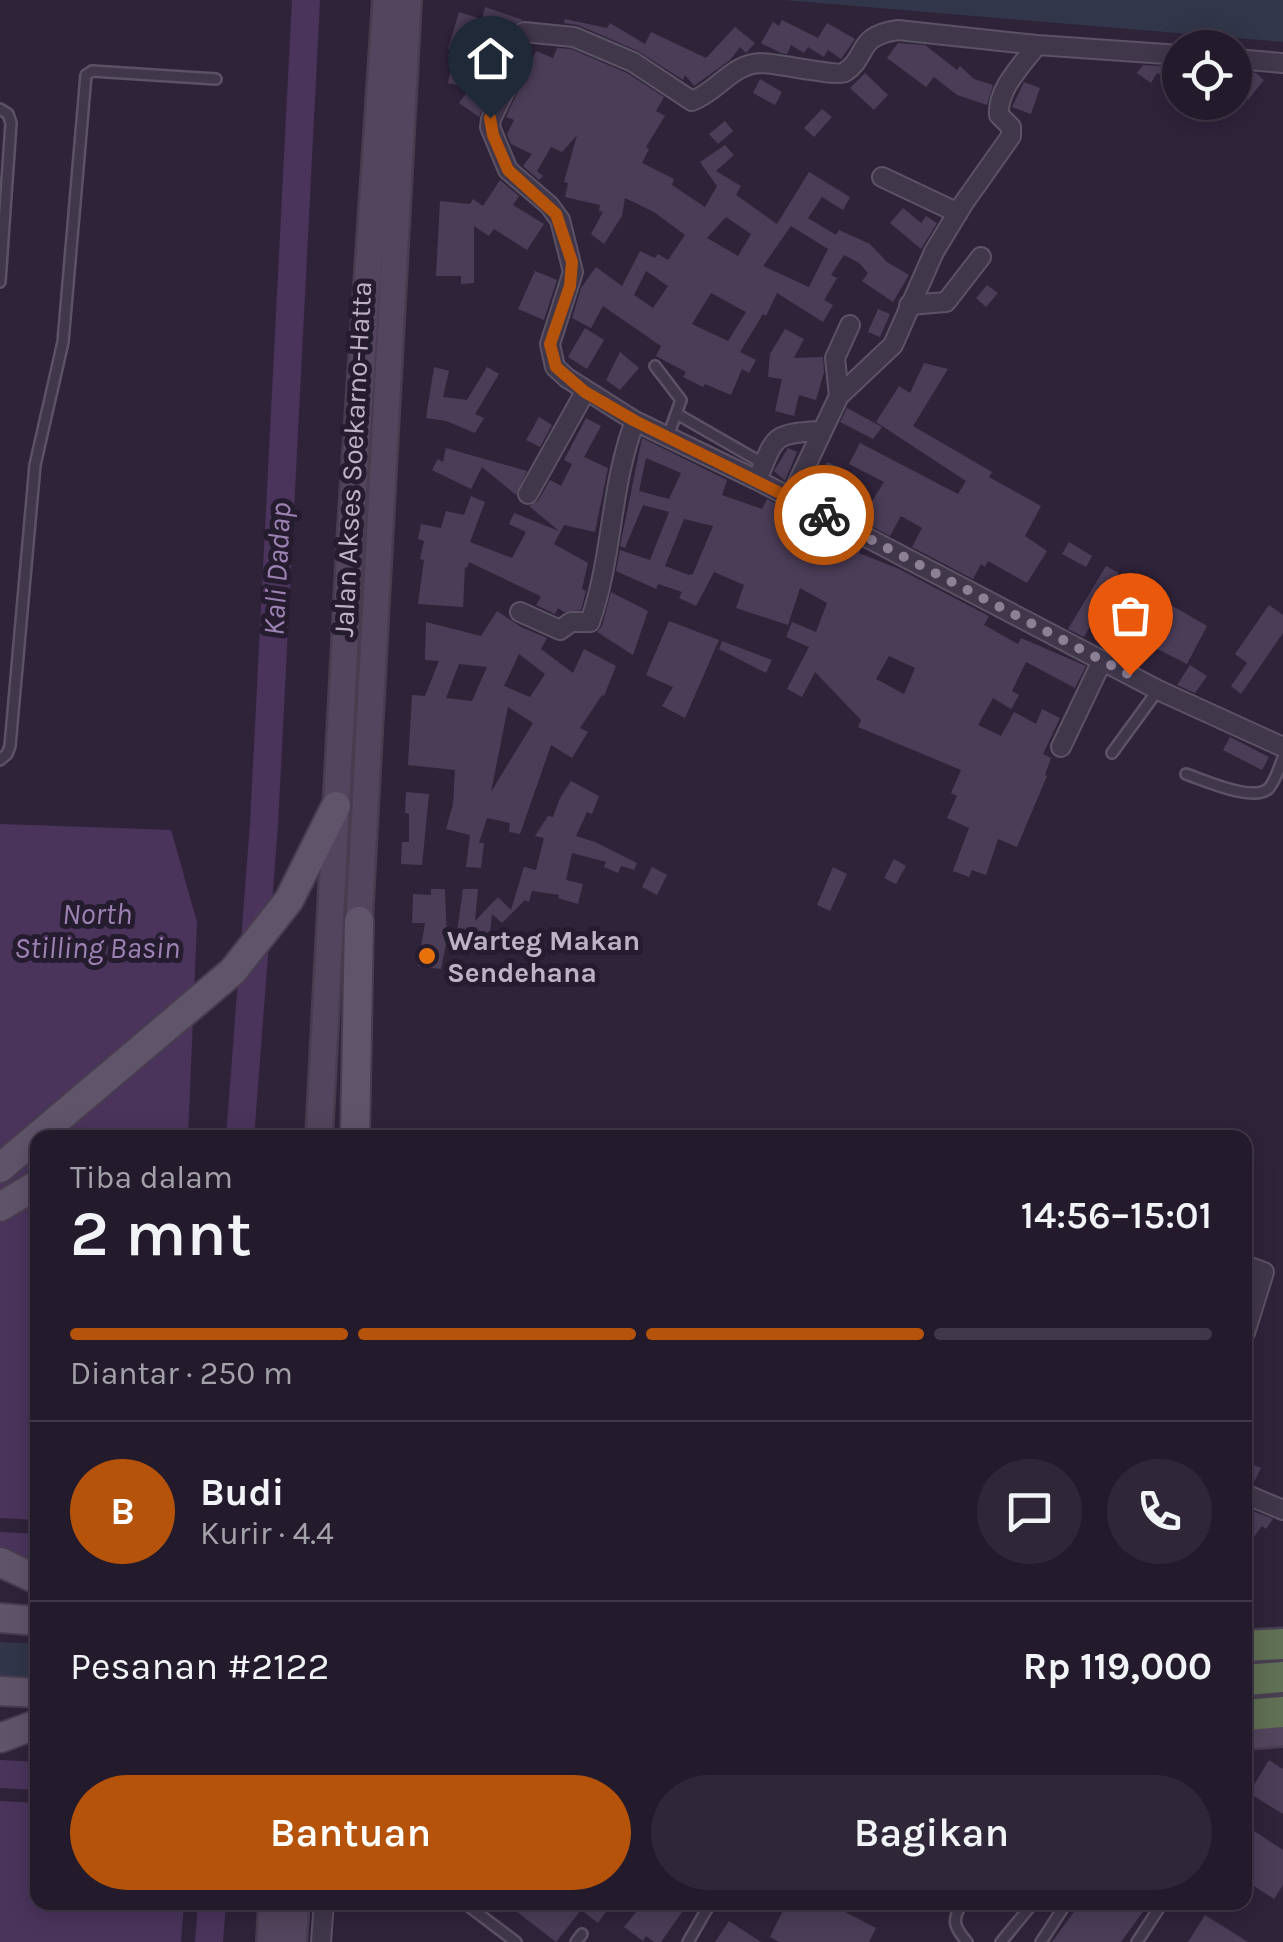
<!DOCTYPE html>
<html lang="id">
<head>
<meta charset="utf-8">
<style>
	body { margin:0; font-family:Karla,sans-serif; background:#2f2738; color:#f1f3f6; height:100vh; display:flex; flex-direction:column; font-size:38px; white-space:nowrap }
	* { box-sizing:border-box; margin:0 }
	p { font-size:32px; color:#a3a1a9 }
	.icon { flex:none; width:55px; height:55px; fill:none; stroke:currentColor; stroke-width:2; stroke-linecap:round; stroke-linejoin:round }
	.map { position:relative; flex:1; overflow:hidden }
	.panel { position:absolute; left:30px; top:1130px; width:1222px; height:780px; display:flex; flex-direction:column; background:#231a2c; border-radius:20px; box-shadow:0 5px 25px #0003,0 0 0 2px #403848 }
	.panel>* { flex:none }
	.buttons { position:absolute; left:1162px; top:30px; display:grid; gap:20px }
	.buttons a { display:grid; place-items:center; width:90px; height:90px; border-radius:50%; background:#231a2c; box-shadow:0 5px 25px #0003,0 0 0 2px #403848; font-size:50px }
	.pin { position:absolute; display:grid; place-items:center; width:85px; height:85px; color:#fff; margin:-102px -42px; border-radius:50% 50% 50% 0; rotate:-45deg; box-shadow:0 0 10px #0007 }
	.pin .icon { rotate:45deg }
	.courier { position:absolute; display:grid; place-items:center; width:100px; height:100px; margin:-50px; border:8px solid #b45309; border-radius:50%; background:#fff; color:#222; box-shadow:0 2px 12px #0007 }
	.head em { font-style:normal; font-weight:600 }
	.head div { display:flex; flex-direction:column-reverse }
	.head { display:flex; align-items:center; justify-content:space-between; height:170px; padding:0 40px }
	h1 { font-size:65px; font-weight:600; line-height:75px }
	.bar { display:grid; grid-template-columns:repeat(4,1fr); gap:15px 10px; align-content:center; height:120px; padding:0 40px }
	.bar i { height:12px; border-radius:8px; background:#403848 }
	.bar .current { background:#b45309 }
	.bar p { grid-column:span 4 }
	.line { display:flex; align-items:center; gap:25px; padding:0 40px; border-top:2px solid #403848 }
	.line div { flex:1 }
	.round { display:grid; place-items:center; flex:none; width:105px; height:105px; border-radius:52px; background:#2f2738 }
	.button { display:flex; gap:20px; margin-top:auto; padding:20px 40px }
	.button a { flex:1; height:115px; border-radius:60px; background:#b45309; color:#fff; font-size:40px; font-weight:600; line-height:115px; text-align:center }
	.button a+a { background:#2f2738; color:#f1f3f6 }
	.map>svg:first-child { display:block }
	.green { fill:#32364a }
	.water { fill:#4a345c }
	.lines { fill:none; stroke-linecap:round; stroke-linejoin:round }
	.river { stroke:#4a345c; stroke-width:28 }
	.building { fill:#4b3d58; fill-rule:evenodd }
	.lane-casing { stroke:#5c5265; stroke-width:14 }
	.street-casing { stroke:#5c5265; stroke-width:22 }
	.secondary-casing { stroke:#483d50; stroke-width:30 }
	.primary-casing { stroke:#483d50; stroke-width:32 }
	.highway-casing { stroke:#493f52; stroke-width:35 }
	.lane { stroke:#41374b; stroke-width:9 }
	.street { stroke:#41374b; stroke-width:18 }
	.secondary { stroke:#53455d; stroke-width:25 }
	.primary { stroke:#60546b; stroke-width:28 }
	.highway { stroke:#607054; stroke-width:30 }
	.done { stroke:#8c8095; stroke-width:10; stroke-dasharray:0 18 }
	.route { stroke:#b45309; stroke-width:12 }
	.food-dot { fill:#e8710a; stroke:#261c2f; stroke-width:4 }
	.labels { text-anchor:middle; stroke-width:10; stroke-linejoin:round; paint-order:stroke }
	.street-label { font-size:28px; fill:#beb2c6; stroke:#261c2f }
	.poi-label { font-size:28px; font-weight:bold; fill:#beb2c6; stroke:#261c2f; text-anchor:start }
	.water-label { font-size:30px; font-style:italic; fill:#9c82b2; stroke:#261c2f }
</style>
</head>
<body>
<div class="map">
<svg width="1283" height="1942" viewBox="0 0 1283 1942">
	<rect width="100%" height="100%" fill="#2f233a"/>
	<path class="green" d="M784,0H1283V42Z
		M0,1642L37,1644V1682L0,1679Z"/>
	<path class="water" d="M0,824L171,830L197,922L188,1137L38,1138L37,1520L0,1518Z
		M0,1801L37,1803L38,1902L184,1903L181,1942H0Z"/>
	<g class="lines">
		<path class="river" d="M240,1138L264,824L306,0
			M0,1546L38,1548
			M0,1774L38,1776
			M209,1942L212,1902"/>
	</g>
	<path class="building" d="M485,7L523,20L510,27L505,33L493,69L498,72L496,80L479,117L459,103L470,88L448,83L455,51L448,49L459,12L482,19Z
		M565,19L607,28L610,23L645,44L651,32L706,58L735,27L755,43L746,53L740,47L730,60L694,86L685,75L683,80L638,51L578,25L564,23Z
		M782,20L818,38L827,23L855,39L841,59L828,50L824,57L808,47L804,53L791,45L787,54L781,53L761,43L773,22L779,26Z
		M898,43L925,45L957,70L960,66L974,79L993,85L987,105L957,95L934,77L926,87L887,58Z
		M557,48L571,49L627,73L664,97L656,111L665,116L646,147L649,149L642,163L674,179L672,185L705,207L717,186L700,162L725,145L734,155L716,171L741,186L736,195L777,224L809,172L850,197L843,210L822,197L808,218L836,235L839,230L870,244L887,262L909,275L893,302L862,281L868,273L859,263L844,255L831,275L837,278L824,300L833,305L823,322L777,293L766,316L763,314L740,352L756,360L749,373L742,369L731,395L705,384L703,387L683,377L686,372L656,356L661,346L603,306L591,328L572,318L581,288L596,267L622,286L640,251L655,258L658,254L668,260L685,235L654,212L625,198L622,216L604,244L591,234L603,212L599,211L600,205L565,197L568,183L564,182L577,135L562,152L551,147L537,171L543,176L539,180L523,166L532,154L511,144L507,134L514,120L506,117L536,51L553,58ZM726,217L751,234L738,256L707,238ZM791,226L828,249L809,287L763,266ZM646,271L668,286L653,308L634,295ZM711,293L746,312L728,341L692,324Z
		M1143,65L1180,67V86L1157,73L1151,83L1137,73Z
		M1235,72L1256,73L1264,80L1248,100L1235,89Z
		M865,73L888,95L874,110L850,88Z
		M760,79L782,92L775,105L753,93Z
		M1024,82L1040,88L1031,114L1012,107Z
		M822,109L832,117L814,137L804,128Z
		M725,121L733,131L718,144L709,134Z
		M500,180L519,196L513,205L544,224L527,250L494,229L489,236L474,226V283L461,284V276H436L440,201L470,204L473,199L483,206Z
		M903,208L921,223L926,216L937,223L921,249L890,223Z
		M535,271L557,280L544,320L518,309Z
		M987,285L998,293L986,307L976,298Z
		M878,309L890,314L880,337L868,332Z
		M585,328L604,340L587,369L568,357Z
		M785,329L804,339L794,358L823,357L824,372L816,400L799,395L794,416L775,411L782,379L768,377L770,354Z
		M620,352L639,368L620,390L606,380Z
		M924,363L948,369L913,426L992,472L989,477L1041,506L1025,536L1047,551L1027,583L988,561L985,567L981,564L973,579L912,547L922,528L901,516L890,536L807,492L816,474L821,477L827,462L844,469L835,491L869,506L884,482L849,464L860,443L958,494L966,481L876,422L899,386L910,393Z
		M434,367L449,371L443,397L467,400L487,367L499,374L475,414L484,418L475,433L446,421L426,418Z
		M847,408L882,427L873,439L840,422Z
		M539,417L552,425L540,447L526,440Z
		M586,418L601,426L584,457L608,468L595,532L564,525L554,544L588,563L582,589L586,591L581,610L564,612L558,608L555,614L536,605L541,597L538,595L469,562L467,568L465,567L463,607L418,604L424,560L420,559L424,541L418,539L421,524L441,528L446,511L464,515L471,496L485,502L470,542L512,558L526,532L509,524L514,513L559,531L529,506L538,501L550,480L561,486L572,464L564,460Z
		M642,438L727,480L722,495L762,509L767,499L861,549L859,553L899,569L989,616L984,625L1018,644L1021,638L1086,666L1075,688L1026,662L1012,691L1019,695L1011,709L993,698L978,725L1001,736L1014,712L1036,724L1042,709L1060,718L1043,754L1051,758L1045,775L1047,776L1017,847L998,839L986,875L972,870L969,877L953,871L969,828L947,818L957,796L951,793L961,770L858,727L861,720L815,672L802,697L787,689L809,647L786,637L792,622L816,632L827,603L800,588L788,625L736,608L744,585L714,572L696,606L679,598L682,592L658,584L656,589L616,571L620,550L650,560L669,512L643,505L625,548L620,546ZM646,458L681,473L669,499L639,491ZM684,519L713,526L693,574L689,575L665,566ZM889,656L915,668L904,694L876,679Z
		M446,448L527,471L516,495L482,467L471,489L432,470L438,459L443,462Z
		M788,448L797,452L785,481L774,471Z
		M1069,542L1092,556L1086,567L1062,554Z
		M1106,566L1119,573L1105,596L1122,607L1105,632L1092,623L1084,637L1068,629Z
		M1147,591L1207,626L1187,664L1134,637L1150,608L1140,603Z
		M611,592L648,611L633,655L597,632L602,626Z
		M1269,605L1283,615V633L1241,694L1231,686L1247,663L1235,654Z
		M497,611L521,627L547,638L541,649L573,673L584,649L616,666L604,696L602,695L580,728L588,732L572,758L551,745L520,834L509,832L510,823L487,818L479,843H484L481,868L466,867L470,835L446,829L453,804L455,770L408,765L412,695L425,696L439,661L425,660L426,622L481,636ZM519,654L545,674L530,697L504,686ZM459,664L487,667L472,701L446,698ZM508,707L533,723L491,792Z
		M669,621L719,640L685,718L662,706L673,687L646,675Z
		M722,641L772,660L766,673L719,649Z
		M1190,665L1207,676L1195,693L1177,685Z
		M1230,737L1269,757L1262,770L1223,750Z
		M571,781L599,796L592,814L587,812L576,836L595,842L637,863L634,870L621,866L618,873L604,867L606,862L572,853L566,880L583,884L578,904L558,898L559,895L532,891L529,902L525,900L502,923L492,914L489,943L456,940L463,889H478L475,921L498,897L511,910L524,867L536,870L544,838L535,836L548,816L553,817L560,798Z
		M406,792L429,794L422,865L401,864L402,842H409V814L405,813Z
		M894,859L906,866L896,884L884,878Z
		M652,867L667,875L657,895L642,887Z
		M833,867L847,874L830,911L817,905Z
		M431,889H445L447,939L441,969L418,966L425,923H412L413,894L431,895Z
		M1245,1461L1261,1468L1253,1484L1245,1482Z
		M1245,1508L1273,1519L1266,1529L1262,1526L1245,1549Z
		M1269,1760L1283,1769V1814L1249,1793Z
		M1245,1825L1283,1850V1885L1274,1899L1245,1880Z
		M504,1902H613L598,1923L581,1910L556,1942Z
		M644,1902H689L661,1942H654L646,1936L643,1941L624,1927Z
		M787,1902H826L876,1928L869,1942H779L770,1937Z
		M1081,1902H1150L1121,1942H1052Z
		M1205,1915L1248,1942H1188Z
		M729,1921L761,1942H715Z"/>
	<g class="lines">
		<g class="lane-casing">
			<path id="lane" d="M0,109L8,114L11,123L0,282
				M655,366L681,400L668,436
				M677,414L764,464
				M1112,753L1158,690
				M0,760L7,754L10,746L35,465L63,342L86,75L92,71L216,79
				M1186,774C1204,780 1252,802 1268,789C1275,782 1279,768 1283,758
				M463,1902L516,1942
				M963,1902C951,1920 954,1927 967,1942
				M576,1942L582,1934
				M688,1942L711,1902
				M1001,1942L1034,1902
				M1041,1942L1067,1902
				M1137,1942L1163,1902"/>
		</g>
		<g class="street-casing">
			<path id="street" d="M1180,55L1037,45L898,30C855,36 869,56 845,72C837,77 776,63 760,63C732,64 717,92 692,101L633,62L574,37L524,32L517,37L508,84L491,119L490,127L508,170L549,205L560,220L573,272L550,344L555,367L567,378L635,421L757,480L1158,690L1283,747
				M1235,59L1283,63
				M882,177L958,213
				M909,305L946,302L981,257
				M839,396L893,345L934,252L963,204L1011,136V127L999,115C997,89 1022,65 1037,45
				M757,480C776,435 772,434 819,431
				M528,494L585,392
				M791,497L839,396L835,358L850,325
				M520,612L560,630L571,622H590C613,556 610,486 635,421
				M1061,747L1102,661
				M1245,1265L1264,1272L1245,1333
				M1245,1494L1283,1510
				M321,1942L324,1902"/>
		</g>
		<g class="secondary-casing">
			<path id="secondary" d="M358,939L408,0
				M319,1138L351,528L386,0
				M1245,1736L1283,1733
				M270,1942L272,1902
				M293,1942L296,1902"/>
		</g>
		<g class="primary-casing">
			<path id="primary" d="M355,1138L359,921
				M0,1168L233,971L289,900L336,806
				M0,1207L38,1184
				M0,1562L38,1580
				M0,1618L38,1621
				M0,1691L38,1693
				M0,1738L38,1724"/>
		</g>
		<g class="highway-casing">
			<path id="highway" d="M1245,1646L1283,1644
				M1245,1680L1283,1677
				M1245,1715L1283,1712"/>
		</g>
		<use href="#lane" class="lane"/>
		<use href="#street" class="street"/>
		<use href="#secondary" class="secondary"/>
		<use href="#primary" class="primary"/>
		<use href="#highway" class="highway"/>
	</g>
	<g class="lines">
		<path class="done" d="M824,515L1130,675"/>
		<path class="route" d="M490,118L493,135L508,170L556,214L572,262L570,286L550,344L556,367L585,392L635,421L824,515"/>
	</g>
	<circle class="food-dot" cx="427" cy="956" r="10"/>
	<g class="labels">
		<g class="street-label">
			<text transform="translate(352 459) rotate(-87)" y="10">Jalan Akses Soekarno-Hatta</text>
		</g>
		<g class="poi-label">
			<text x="447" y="950">Warteg Makan<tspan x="447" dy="32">Sendehana</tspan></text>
		</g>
		<g class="water-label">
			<text transform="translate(277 569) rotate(-87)" y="10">Kali Dadap</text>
			<text x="97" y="924">North<tspan x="97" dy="34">Stilling Basin</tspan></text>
		</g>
	</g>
</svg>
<div class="buttons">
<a><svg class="icon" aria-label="locate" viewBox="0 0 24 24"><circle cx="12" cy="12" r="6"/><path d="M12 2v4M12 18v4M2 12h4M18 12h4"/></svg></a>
</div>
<div class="pin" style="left:1130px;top:675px;background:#ea580c"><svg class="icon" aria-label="bag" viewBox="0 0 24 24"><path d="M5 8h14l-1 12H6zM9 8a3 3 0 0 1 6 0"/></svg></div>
<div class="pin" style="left:490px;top:118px;background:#1f2937"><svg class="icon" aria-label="home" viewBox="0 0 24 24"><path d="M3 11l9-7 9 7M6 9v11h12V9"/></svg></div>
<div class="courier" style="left:824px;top:515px"><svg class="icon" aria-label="bike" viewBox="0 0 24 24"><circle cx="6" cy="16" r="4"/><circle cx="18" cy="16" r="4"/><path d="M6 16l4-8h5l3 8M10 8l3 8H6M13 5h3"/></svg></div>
<section class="panel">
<div class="head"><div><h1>2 mnt</h1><p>Tiba dalam</p></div><em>14:56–15:01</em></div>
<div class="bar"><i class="current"></i><i class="current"></i><i class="current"></i><i></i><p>Diantar · 250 m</p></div>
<div class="line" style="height:180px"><b class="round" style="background:#b45309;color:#fff">B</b><div><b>Budi</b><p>Kurir · 4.4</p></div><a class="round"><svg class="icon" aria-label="chat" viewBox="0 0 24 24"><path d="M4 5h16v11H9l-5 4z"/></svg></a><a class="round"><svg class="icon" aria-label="phone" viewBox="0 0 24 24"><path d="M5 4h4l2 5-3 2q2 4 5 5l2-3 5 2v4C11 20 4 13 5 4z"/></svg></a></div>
<div class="line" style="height:130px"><div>Pesanan #2122</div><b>Rp 119,000</b></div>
<div class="button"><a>Bantuan</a><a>Bagikan</a></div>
</section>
</div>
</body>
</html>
